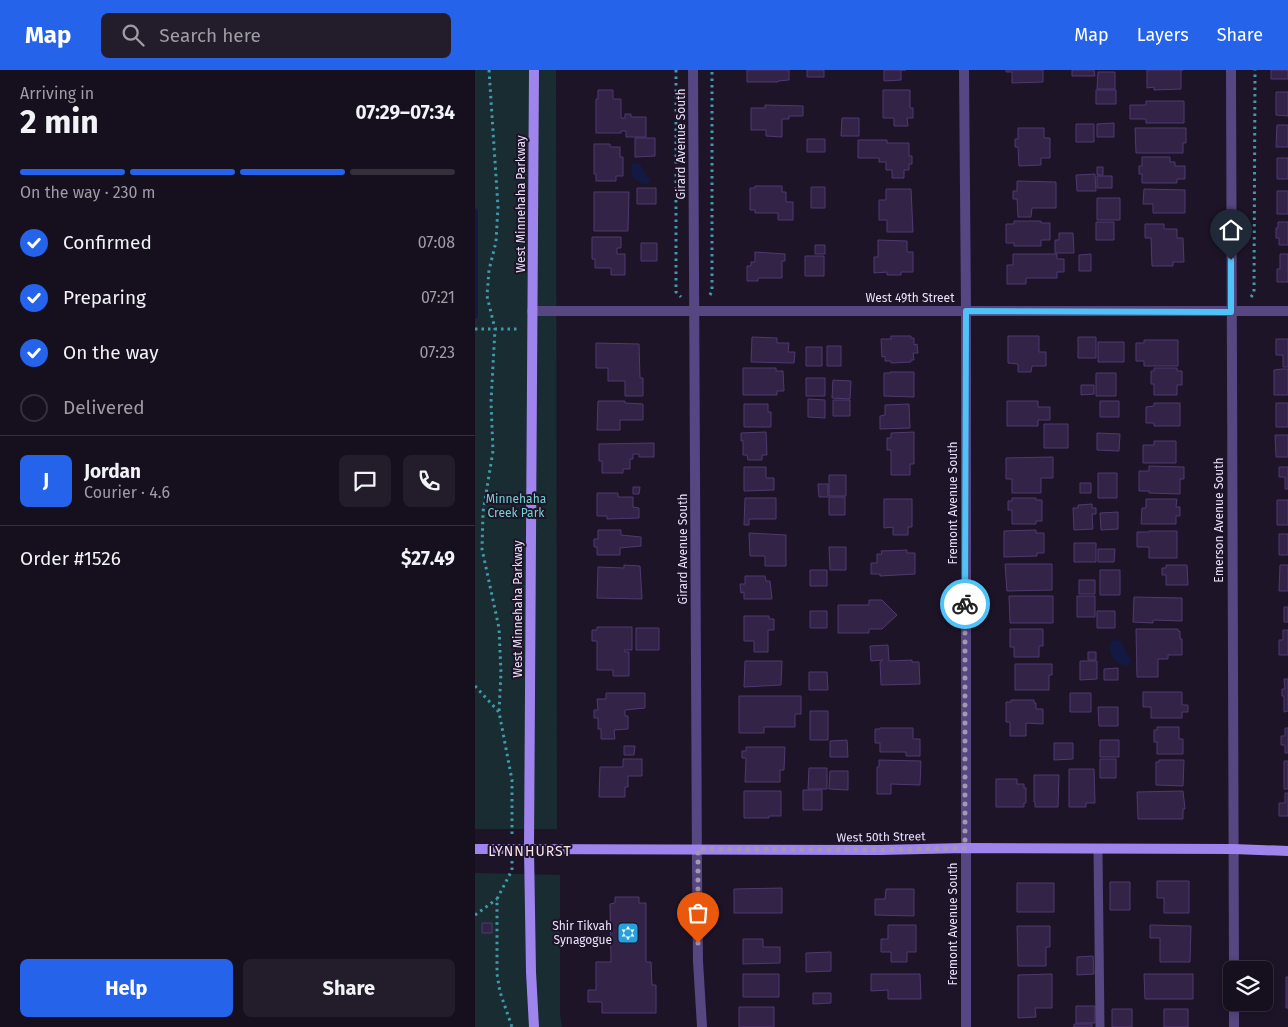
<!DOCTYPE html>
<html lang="en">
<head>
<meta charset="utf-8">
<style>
	body { margin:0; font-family:"Fira Sans",sans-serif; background:#231d2b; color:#f1f3f6; height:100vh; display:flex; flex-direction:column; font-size:19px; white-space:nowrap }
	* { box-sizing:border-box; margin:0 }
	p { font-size:16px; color:#9e9ca4 }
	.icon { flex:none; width:28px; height:28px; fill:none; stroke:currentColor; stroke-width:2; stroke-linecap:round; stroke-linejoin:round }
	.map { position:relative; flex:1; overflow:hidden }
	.side { display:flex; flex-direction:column; background:#160f1e; width:475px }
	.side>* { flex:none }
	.controls { position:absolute; left:748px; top:891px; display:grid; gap:10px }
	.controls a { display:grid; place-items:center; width:50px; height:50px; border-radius:8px; background:#160f1e; box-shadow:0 2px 8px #0003,0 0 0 1px #352f3c; font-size:25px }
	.pin { position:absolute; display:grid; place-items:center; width:42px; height:42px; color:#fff; margin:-51px -21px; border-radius:50% 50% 50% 0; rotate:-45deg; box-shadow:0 0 5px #0007 }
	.pin .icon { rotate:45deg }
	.courier { position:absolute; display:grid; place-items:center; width:50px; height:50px; margin:-25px; border:4px solid #4fc3f7; border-radius:50%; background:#fff; color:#222; box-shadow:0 1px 6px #0007 }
	.summary em { font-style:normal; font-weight:700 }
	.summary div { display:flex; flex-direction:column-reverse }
	.summary { display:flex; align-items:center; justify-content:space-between; height:85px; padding:0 20px }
	h1 { font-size:32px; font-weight:700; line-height:38px }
	.bar { display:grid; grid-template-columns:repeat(4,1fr); gap:8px 5px; align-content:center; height:60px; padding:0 20px }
	.bar i { height:6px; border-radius:4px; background:#352f3c }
	.bar .active { background:#2563eb }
	.bar p { grid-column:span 4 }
	.line { display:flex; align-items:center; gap:12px; padding:0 20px; border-top:1px solid #352f3c }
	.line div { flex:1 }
	.round { display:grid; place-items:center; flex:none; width:52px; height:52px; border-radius:8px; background:#231d2b }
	ol { padding:0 20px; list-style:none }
	li { display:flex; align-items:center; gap:15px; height:55px }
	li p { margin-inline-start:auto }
	li .icon { padding:5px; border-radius:50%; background:#2563eb; color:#fff; stroke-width:4 }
	li:last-child { color:#9e9ca4 }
	li i { width:28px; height:28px; border:2px solid #352f3c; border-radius:50% }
	.cta { display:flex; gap:10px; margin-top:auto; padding:10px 20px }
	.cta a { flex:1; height:58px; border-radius:8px; background:#2563eb; color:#fff; font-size:20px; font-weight:700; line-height:58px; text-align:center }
	.cta a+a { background:#231d2b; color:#f1f3f6 }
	header { display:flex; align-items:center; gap:30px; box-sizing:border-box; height:70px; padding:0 25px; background:#2563eb; color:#fff }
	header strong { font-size:24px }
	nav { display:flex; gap:28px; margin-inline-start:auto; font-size:18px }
	.search { width:350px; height:45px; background:#231d2b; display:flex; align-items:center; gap:12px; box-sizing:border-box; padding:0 18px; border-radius:8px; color:#9e9ca4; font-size:19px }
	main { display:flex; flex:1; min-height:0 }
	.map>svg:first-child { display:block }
	.green { fill:#182c31 }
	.water { fill:#131943 }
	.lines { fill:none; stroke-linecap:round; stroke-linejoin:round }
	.stream { stroke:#131943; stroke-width:5.5 }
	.building { fill:#332347; stroke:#513870 }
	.path { stroke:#4299ad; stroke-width:3; stroke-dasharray:2.5 4; stroke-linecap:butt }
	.lane { stroke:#564681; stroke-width:9 }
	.street { stroke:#564681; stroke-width:10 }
	.secondary { stroke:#a084ee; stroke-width:10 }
	.done { stroke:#a299b1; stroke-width:5; stroke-dasharray:0 9 }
	.route { stroke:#4fc3f7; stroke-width:6 }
	.labels { text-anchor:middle; stroke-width:4; stroke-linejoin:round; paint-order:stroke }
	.street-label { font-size:12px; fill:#eae0fb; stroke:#1d1428 }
	.park-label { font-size:12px; fill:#75d2d1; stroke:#1d1428 }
	.poi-label { font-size:12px; fill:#eae0fb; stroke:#1d1428; text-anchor:end }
	.neighbourhood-label { font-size:14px; letter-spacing:1px; fill:#fbe2ec; stroke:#1d1428 }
</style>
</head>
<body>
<header>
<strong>Map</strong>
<div class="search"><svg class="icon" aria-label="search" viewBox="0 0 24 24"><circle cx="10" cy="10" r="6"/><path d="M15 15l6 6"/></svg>Search here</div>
<nav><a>Map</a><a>Layers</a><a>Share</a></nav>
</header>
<main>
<section class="side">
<div class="summary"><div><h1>2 min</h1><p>Arriving in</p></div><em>07:29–07:34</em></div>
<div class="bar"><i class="active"></i><i class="active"></i><i class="active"></i><i></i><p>On the way · 230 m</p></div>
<ol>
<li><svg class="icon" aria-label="check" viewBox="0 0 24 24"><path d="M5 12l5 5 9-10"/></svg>Confirmed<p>07:08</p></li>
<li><svg class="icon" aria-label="check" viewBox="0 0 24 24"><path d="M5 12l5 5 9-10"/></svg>Preparing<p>07:21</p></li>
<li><svg class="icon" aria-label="check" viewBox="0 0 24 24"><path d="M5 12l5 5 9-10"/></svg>On the way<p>07:23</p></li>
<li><i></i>Delivered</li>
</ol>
<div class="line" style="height:90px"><b class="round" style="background:#2563eb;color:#fff">J</b><div><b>Jordan</b><p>Courier · 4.6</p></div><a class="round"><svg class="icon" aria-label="chat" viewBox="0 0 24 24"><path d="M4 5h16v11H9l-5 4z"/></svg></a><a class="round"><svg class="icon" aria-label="phone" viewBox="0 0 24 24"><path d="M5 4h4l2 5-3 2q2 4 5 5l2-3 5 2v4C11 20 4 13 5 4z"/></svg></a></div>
<div class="line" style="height:65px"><div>Order #1526</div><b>$27.49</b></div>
<div class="cta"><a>Help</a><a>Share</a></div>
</section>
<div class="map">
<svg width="813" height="957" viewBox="0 0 813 957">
	<rect width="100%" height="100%" fill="#1d1428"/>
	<path class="green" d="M0,0H81L82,759H0Z
		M0,803L85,805V944L87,957H0Z"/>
	<path class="water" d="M157,94H165L171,106L175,108V113C167,116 162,111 157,106Z
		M643,570L648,574L650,582L656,589L654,596C642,595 632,586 635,574L637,571Z"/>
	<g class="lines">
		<path class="stream" d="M0,141V246"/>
	</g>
	<path class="building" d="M272,0H314V10L303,11V12H272Z
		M332,0H349V7H332Z
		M409,0H431H426V10L409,11Z
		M531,0H568V12L537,13V2H531Z
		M597,0H619L620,6H597Z
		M672,0H708H706V19L679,20V17L672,18Z
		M796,0H813V9H796Z
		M623,2H640V19H622Z
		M123,20H138V29H146V48H150V44H156V47H171V67H151V61H146V63H121V29H123Z
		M408,20H435V38H438V48H432L433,56H419V48H408Z
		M621,20H641V34H621Z
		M801,22H813V46L801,45Z
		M671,31H709V53H671V49H655V35H671Z
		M290,35L328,36V46H314V49H307V67L291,66V60H276V38H290Z
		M367,48H384V66H366Z
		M639,53V67H622V54Z
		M601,54H619V72H601Z
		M802,55H813V77H801Z
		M543,58H569V68H575V88H566V95L544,96L543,77H540V69H543Z
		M660,58H711V73H708V83H661Z
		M160,68H180V86L160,87Z
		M332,69H350V82H332Z
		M383,70H412V73H434V86H437V94H434V100H429V108H417V100H411V92H404V88H383Z
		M119,74H135V77H145V87H148V106H141V111H121V104H119Z
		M667,87H695V92H700V96H710V109H702V113H667V104H664V96H667Z
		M802,88H813V109H802Z
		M622,97H628V105H622Z
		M620,104L621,121H602L601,105Z
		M622,106H637V118H622Z
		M542,111L581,112V138H557L556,147H543L542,129H538V121H542Z
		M280,116H307V122H311V132H318V150H303V143H280V140H275V118H280Z
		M336,117H350V138H336Z
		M162,118H181V134H162Z
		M411,119H436L438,162H412V150H404V130H411Z
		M669,119L710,120V143H678V134H668Z
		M802,121H813V144H802Z
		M119,122H154L153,161H119Z
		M622,128H645V150H622Z
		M539,151H566V153H575V170H566V176H539V173H531V154H539Z
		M621,152H639V170H621Z
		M803,152H813V175H804V168H801V158H803Z
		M670,154H689V159H702V168H708L709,192H698V196H677L676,168H670Z
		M584,163H598L599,183H580V170H584Z
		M117,167H146V178H142V184H150V205H136V198H120V189H117Z
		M403,170L432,171V182H438V202H426V205H412V202L399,203V187H403Z
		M166,173H182V191H166Z
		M340,175H350V184H340Z
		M280,182L310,184V191H307V208H283V211H272V196H276V192H280Z
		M538,184H582V189H589V202H582V208H551V214H532V195H538Z
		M616,184V201H604V185Z
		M805,184H813V212H802V199H805Z
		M330,186H349V206H330Z
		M416,266H436V268H439V275L442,274L443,283H438L439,290H436V292L416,293V291H410V286L407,287L406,269H416Z
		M533,266H564V282H571V296H557L556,302H543V294L533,293Z
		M277,267L302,268V273H314L313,282H320L319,293L276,292Z
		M603,267H621V288H603Z
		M801,269H813V297H808V285H801Z
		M669,270H703V296H669V291H661V273H669Z
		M623,272H649V292H623Z
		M121,273L164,274L165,308H168V326H150V311H133V298H121Z
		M352,276H366V296H352Z
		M331,277H347V296H331Z
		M268,298H301V301H308L309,321H302V325H268Z
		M679,298H702V301H707V315H702V325H679V314H676V301H679Z
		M807,299H813V325H799V300Z
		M415,302H439V327L409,326V303H415Z
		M621,303H641V326H621Z
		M331,308H350V326H331Z
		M358,310L376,311L375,329L357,328Z
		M606,315H619V324L606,325Z
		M333,329L350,330V348L333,347Z
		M358,330H375V346H358Z
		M123,331H150V333L168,334V350H145V360H122Z
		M532,331H563V337H575V350H563V356H532Z
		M625,331H644V347H625Z
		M679,333H705V356H679V353H671V337L679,336Z
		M801,333H813V357H801Z
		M269,334H293V342H296V357H269Z
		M434,334L435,358L405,359V346L410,345V335Z
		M569,354H593V378H569Z
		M291,362L292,385H287V390H273L272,385H268V370L266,371V363Z
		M439,362V394H435V405H416V380H412V368H416V363Z
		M622,363L645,364L644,381L622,380Z
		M800,365H813V387H801Z
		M679,371H701V393H668V375H679Z
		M179,373V387H164V384H158V389H155V399H148V403H127V391H124V374Z
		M578,387V408H566V423H537V409H531V388Z
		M674,396L709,397V409H705V424L674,423V421H664V401H674Z
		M269,397H291V408H299V420L269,421Z
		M804,397H813V419H810V407H804Z
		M623,403H642V428H623Z
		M354,405H371V426H354Z
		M605,413H616V423H605Z
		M343,414H353V427H344Z
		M158,417H165L164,424H158Z
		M122,423H143V427H158V437L164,438V448L132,449V446H122Z
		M354,427H370V445H354Z
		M270,428H301V449H274V455H269Z
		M537,428H561V430H567V451H561V454H537V440H533V431H537Z
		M409,429H437V457H433V465H418V457L409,458Z
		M671,429H702L701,437H705V446H701V454H666L667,438H671Z
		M802,430H813V455H802Z
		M617,434V438H621V444H617L618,459L599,460L598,438H603V435Z
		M643,442V459L626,460L625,443Z
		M123,460H146V465L166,467V476L145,478V485H122V477H119V469H123Z
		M561,460V463H569V483H562V486L529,487V461Z
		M674,461H702V488H674V477H662V462H674Z
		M274,463L311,465V496H290V486H275Z
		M804,464H813V485H804Z
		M599,473H621V492H599Z
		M354,477H371V500H355Z
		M623,479H640L639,492H623Z
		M432,480V483H440V504L405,506V504H396V493H402V484H407L406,481Z
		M530,494H577V520L532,521Z
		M149,495L165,496L167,529L122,528L123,497L149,498Z
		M691,495H712L713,515H691V505H687V498H691Z
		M805,495H813V521H804Z
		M335,500H352V516H335Z
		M625,500H645V525H625Z
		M270,506H290L291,511H295L297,529H269V522L266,523L265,514H270Z
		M604,510H620V524H604Z
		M534,526H578V553H535Z
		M602,526H620V547H602Z
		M659,527L707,528V551L678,550V553L658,552Z
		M394,530H407L422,545L407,559H394V563H363V535H394Z
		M809,537H813V552H809Z
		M335,541H352V558H335Z
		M622,541H640V558H622Z
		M269,546H294V549H299V560H293V582H279V571H269Z
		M122,557H157V580H149L150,582H154V606H138V600H122V571H117V560H122Z
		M161,558H184V580H161Z
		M535,559H568V576H564V587H539V577H535Z
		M661,559H703V561H705V569H707V585H693V589H683V607H662Z
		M808,560H813V585H804V570H808Z
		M413,575L414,591L437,590V592H444L445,614L406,615L405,592L408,590L396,591L395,576Z
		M613,582H621V590H613Z
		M270,591H307L306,615L269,617Z
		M605,591H622V609L605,610Z
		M540,594H577V605H574V620H540Z
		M643,598V610H629V599Z
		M334,602H352L353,620H334Z
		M809,609H813V641L809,642V626H807V619H810Z
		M668,622H707V635H713V642H707V648H676V637H668Z
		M131,623H170V638L150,640V646H153V659L139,660L140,669H126V659H123V648H119V640H123L122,629H131Z
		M595,623H616V642H595Z
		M264,626H326V644H320V657H289V663H264Z
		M536,630H559V633H561V639H568V654L551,653V666H535V652H531V632H536Z
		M623,637H643V656H624Z
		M335,641H353V670H335Z
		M682,657H704V669H708V684H682V672H679V660H682Z
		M405,658H438V669H445V686H431V682H405V673H400V659H405Z
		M810,658H813V683H810V675H806V666H810Z
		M372,670L373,687H355V671Z
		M625,670H644V687H625Z
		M579,673H598V689L579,690Z
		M149,676H160L159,685H149Z
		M271,677H310L309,700H305V712H270L271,688H267V681H271Z
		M148,689H167V706H153V717H150V727H124L125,697H148Z
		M625,689H641V708H625Z
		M404,690L446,691L445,715L416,714V724H402V697H404Z
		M684,690H709L708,716L681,715V692H684Z
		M809,691H813V719H809Z
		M334,698H352V719H333Z
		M594,699H619L620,733H611V737H594Z
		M355,701H373V720L354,719Z
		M559,705H584L583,737H560V732H559Z
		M521,709H542V714H549V718H551V733H549V737H521Z
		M328,720H347V740H328Z
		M269,721H306V746H294V748H269Z
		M708,721L710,739H708V749H663L662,722Z
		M810,723H813V746H804V733H810Z
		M682,811H714V843H689V828H682Z
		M635,812H655V840H635Z
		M542,813H579V842H542Z
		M307,818V843H259V819Z
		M411,819H439V846L400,845V829H410Z
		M140,827H164V833H171V892H176L177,915H181V943H127V932H113V920H121V892H136L135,834L140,833Z
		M7,853H17V863H7Z
		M413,855H441V882H432V892H416V882H406V869H413Z
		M675,855L716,856L715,892H685V868H675Z
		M542,856H575V877H571V896H543Z
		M268,869H288V877H305V893L268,894Z
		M356,882V901L331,902V883Z
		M618,886L619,904L602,905V887Z
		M268,904H304V927H268Z
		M396,904H445L446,929H413V920L396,921Z
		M577,904V938H560L561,947L543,948V905Z
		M669,904H718V929H670Z
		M811,907H813V938H811Z
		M338,923H356V933L338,934Z
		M601,936H620V953H601Z
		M264,937H299V957H264Z
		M637,939H657V957H637Z
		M689,939H713V957H689Z
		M599,954H617V957H599Z"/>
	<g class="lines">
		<path class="path" d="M14,0L23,137L21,172L14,200L12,226L20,259L16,332L18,381L8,442L7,479L24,558L26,603L24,642
			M201,0V222L206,227
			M235,225L237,221V0
			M776,227L779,223L780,0
			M0,259H42
			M0,616L24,642L37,710V768
			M37,791V800L22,829V904L25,922L37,957
			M0,845L22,829"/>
		<path class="lane" d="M623,779L625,957"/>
		<path class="street" d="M218,0L222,801L223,891L227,957
			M489,0L491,241V957
			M756,0L759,900
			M57,241H813
			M759,932V957"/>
		<path class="secondary" d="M0,779L405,780L490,778L758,779L813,781
			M59,957L56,902L54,779L59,0"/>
	</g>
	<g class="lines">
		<path class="done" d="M223,873V779L405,780L490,778V534"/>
		<path class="route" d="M490,534L491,241L756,242V190"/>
	</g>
	<defs>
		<g id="synagogue-square" transform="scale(1.125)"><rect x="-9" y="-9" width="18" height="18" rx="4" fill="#26a1e0" stroke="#1d1428"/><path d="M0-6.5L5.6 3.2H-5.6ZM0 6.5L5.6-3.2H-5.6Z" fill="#fff"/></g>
	</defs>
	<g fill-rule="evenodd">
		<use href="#synagogue-square" x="153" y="863"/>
	</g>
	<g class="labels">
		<g class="street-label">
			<text transform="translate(206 74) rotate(-90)" y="4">Girard Avenue South</text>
			<text transform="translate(46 134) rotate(-90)" y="4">West Minnehaha Parkway</text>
			<text x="435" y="232">West 49th Street</text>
			<text transform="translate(478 433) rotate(-90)" y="4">Fremont Avenue South</text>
			<text transform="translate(744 450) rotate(-90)" y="4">Emerson Avenue South</text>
			<text transform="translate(208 479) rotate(-90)" y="4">Girard Avenue South</text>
			<text transform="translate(43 539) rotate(-90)" y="4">West Minnehaha Parkway</text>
			<text transform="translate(406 767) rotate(-1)" y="4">West 50th Street</text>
			<text transform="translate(478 854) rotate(-90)" y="4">Fremont Avenue South</text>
		</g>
		<g class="park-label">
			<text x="41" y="433">Minnehaha<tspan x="41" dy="14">Creek Park</tspan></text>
		</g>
		<g class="poi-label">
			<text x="137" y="860">Shir Tikvah<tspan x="137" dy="14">Synagogue</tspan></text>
		</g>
		<g class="neighbourhood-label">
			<text x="55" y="786">LYNNHURST</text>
		</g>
	</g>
</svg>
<div class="controls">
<a><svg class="icon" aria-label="layers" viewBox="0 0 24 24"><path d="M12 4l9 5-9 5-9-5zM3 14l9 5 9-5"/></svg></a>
</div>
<div class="pin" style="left:223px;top:873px;background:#ea580c"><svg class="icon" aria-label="bag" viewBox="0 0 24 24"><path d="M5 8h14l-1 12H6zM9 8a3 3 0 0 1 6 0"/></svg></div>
<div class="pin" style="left:756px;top:190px;background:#1f2937"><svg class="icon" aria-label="home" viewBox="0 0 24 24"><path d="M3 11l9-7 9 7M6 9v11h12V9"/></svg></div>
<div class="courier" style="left:490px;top:534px"><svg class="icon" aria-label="bike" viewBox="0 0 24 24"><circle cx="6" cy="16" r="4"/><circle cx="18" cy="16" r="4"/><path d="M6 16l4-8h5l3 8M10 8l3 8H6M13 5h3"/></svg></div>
</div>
</main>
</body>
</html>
